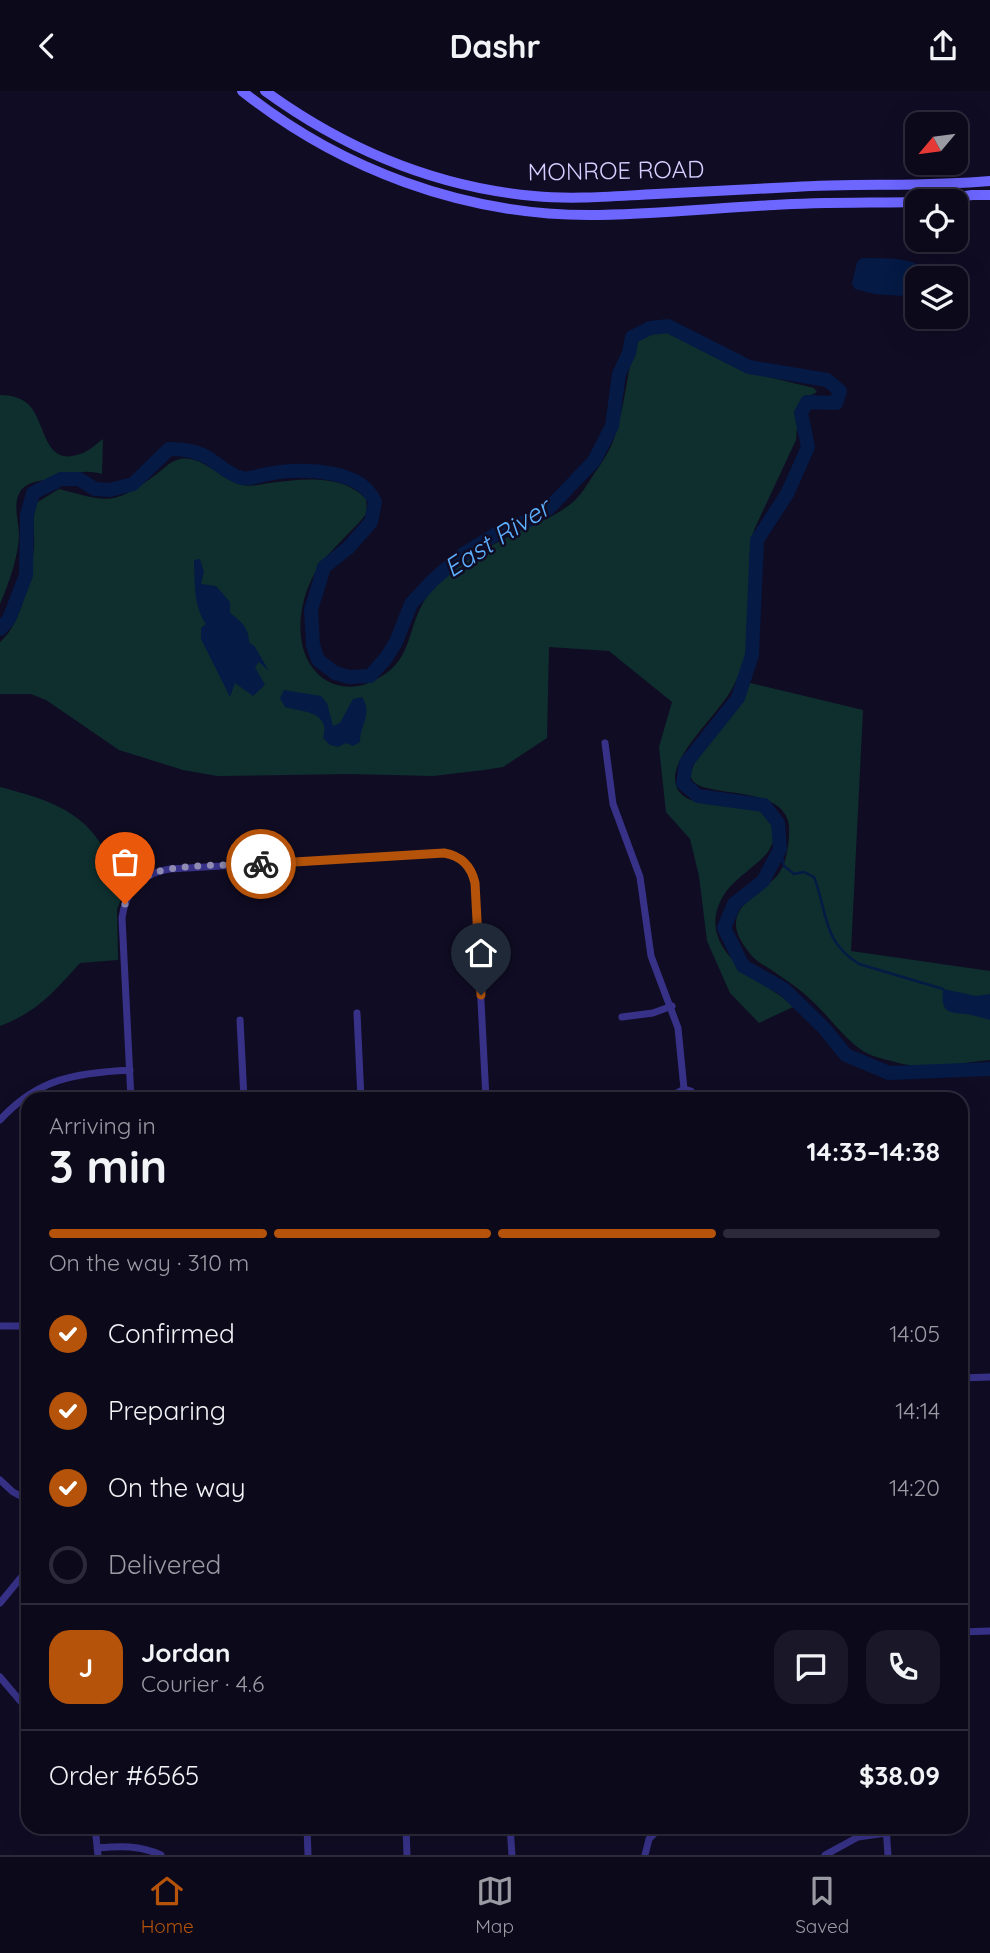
<!DOCTYPE html>
<html lang="en">
<head>
<meta charset="utf-8">
<style>
	body { margin:0; font-family:Quicksand,sans-serif; background:#1a1728; color:#f1f3f6; height:100vh; display:flex; flex-direction:column; font-size:26px; white-space:nowrap }
	* { box-sizing:border-box; margin:0 }
	p { font-size:23px; color:#9a9aa3 }
	.icon { flex:none; width:38px; height:38px; fill:none; stroke:currentColor; stroke-width:2; stroke-linecap:round; stroke-linejoin:round }
	.map { position:relative; flex:1; overflow:hidden }
	.sheet { position:absolute; left:21px; top:1001px; width:947px; height:742px; display:flex; flex-direction:column; background:#0c091b; border-radius:21px; box-shadow:0 7px 28px #0002,0 0 0 2px #2c2a3a }
	.sheet>* { flex:none }
	.needle { width:46px; rotate:241deg }
	.tools { position:absolute; left:905px; top:21px; display:grid; gap:14px }
	.tools a { display:grid; place-items:center; width:63px; height:63px; border-radius:14px; background:#0c091b; box-shadow:0 7px 28px #0002,0 0 0 2px #2c2a3a; font-size:35px }
	.pin { position:absolute; display:grid; place-items:center; width:60px; height:60px; color:#fff; margin:-72px -30px; border-radius:50% 50% 50% 0; rotate:-45deg; box-shadow:0 0 7px #0007 }
	.pin .icon { rotate:45deg }
	.courier { position:absolute; display:grid; place-items:center; width:70px; height:70px; margin:-35px; border:5px solid #b45309; border-radius:50%; background:#fff; color:#222; box-shadow:0 2px 9px #0007 }
	.head em { font-style:normal; font-weight:700 }
	.head div { display:flex; flex-direction:column-reverse }
	.head { display:flex; align-items:center; justify-content:space-between; height:119px; padding:0 28px }
	h1 { font-size:46px; font-weight:700; line-height:52px }
	.bar { display:grid; grid-template-columns:repeat(4,1fr); gap:10px 7px; align-content:center; height:84px; padding:0 28px }
	.bar i { height:9px; border-radius:5px; background:#2c2a3a }
	.bar .active { background:#b45309 }
	.bar p { grid-column:span 4 }
	.line { display:flex; align-items:center; gap:18px; padding:0 28px; border-top:2px solid #2c2a3a }
	.line div { flex:1 }
	.round { display:grid; place-items:center; flex:none; width:74px; height:74px; border-radius:21px; background:#1a1728 }
	ol { padding:0 28px; list-style:none }
	li { display:flex; align-items:center; gap:21px; height:77px }
	li p { margin-inline-start:auto }
	li .icon { padding:7px; border-radius:50%; background:#b45309; color:#fff; stroke-width:4 }
	li:last-child { color:#9a9aa3 }
	li i { width:38px; height:38px; border:4px solid #2c2a3a; border-radius:50% }
	header { display:flex; justify-content:space-between; align-items:center; height:91px; padding:0 28px; background:#0c091b; font-size:32px; font-weight:700 }
	.menu { display:flex; justify-content:space-around; align-items:center; height:98px; border-top:2px solid #2c2a3a; background:#0c091b; font-size:19px; color:#9a9aa3 }
	.menu a { display:grid; justify-items:center; gap:4px }
	.menu .active { color:#b45309 }
	.map>svg:first-child { display:block }
	.green { fill:#0e2f2e }
	.water { fill:#051a44 }
	.lines { fill:none; stroke-linecap:round; stroke-linejoin:round }
	.stream { stroke:#051a44; stroke-width:2.5 }
	.river { stroke:#051a44; stroke-width:14 }
	.street { stroke:#373288; stroke-width:7 }
	.secondary { stroke:#6d66ff; stroke-width:10 }
	.done { stroke:#908bb2; stroke-width:7; stroke-dasharray:0 12.6 }
	.route { stroke:#b45309; stroke-width:9 }
	.labels { text-anchor:middle; stroke-width:5; stroke-linejoin:round; paint-order:stroke }
	.street-label { font-size:24px; fill:#d5cfff; stroke:#100c24 }
	.water-label { font-size:26px; font-style:italic; fill:#5db0ff; stroke:#100c24 }
</style>
</head>
<body>
<header><svg class="icon" aria-label="back" viewBox="0 0 24 24"><path d="M15 5l-7 7 7 7"/></svg>Dashr<svg class="icon" aria-label="share" viewBox="0 0 24 24"><path d="M12 15V3M7 8l5-5 5 5M5 13v7h14v-7"/></svg></header>
<div class="map">
<svg width="990" height="1764" viewBox="0 0 990 1764">
	<rect width="100%" height="100%" fill="#100c24"/>
	<path class="green" d="M652,241H663L674,243L748,281L814,297L817,301L804,308L799,314L796,349L754,439C743,479 757,522 746,562C744,573 738,586 733,596C720,621 677,659 675,685C673,723 733,710 755,718C761,720 767,726 771,732C778,741 773,752 768,761C755,777 732,788 722,807C694,859 761,890 795,915L759,932L730,902L707,850L699,785L690,748L666,721L659,656L672,611L609,560L549,556L547,647L503,676L484,679L433,685L349,683L217,685L183,679L119,659L46,609L31,603H0V551C22,533 31,484 34,456C35,441 31,427 36,412L59,398C106,410 112,416 154,385C163,379 168,371 180,368C203,364 222,390 243,394C252,396 261,393 270,392C301,388 342,382 366,408L367,422C354,439 337,452 324,469C300,497 289,554 317,582C329,595 349,599 366,593C420,573 402,533 433,498C460,469 492,454 526,437C540,431 556,424 568,415C579,407 585,397 592,386C601,373 610,360 615,345C624,317 627,285 634,256L639,248Z
		M0,304C11,304 23,307 30,315C46,333 44,376 80,363C88,361 96,353 103,348L102,383C86,378 71,382 54,387C44,390 32,389 23,397C11,409 19,430 19,444C18,468 9,491 0,513Z
		M750,592L863,619L851,860L990,880V969C959,972 925,980 895,971C884,968 869,965 860,958C842,945 828,924 811,909C800,898 786,889 773,880C766,875 757,871 752,865C745,857 735,843 736,832C737,810 765,799 777,785C787,774 790,749 789,734C783,691 695,709 691,686C689,671 719,640 728,628C736,616 743,604 750,592Z
		M0,696C42,707 83,718 105,760C112,772 115,789 125,799L117,818L118,869L80,872C54,901 37,921 0,935Z"/>
	<path class="water" d="M862,167C879,168 927,163 924,187H917V206L874,203L855,198L852,193L857,171Z
		M200,468L204,481L201,493L216,495L230,511V522C241,530 249,537 249,551L255,556L269,580L259,571L255,576L265,594L253,605L235,592L230,606L201,548V537L206,533C193,514 195,491 194,469Z
		M284,599L321,605L327,612L333,635L340,632L353,608L362,606C373,625 360,632 360,651L353,655L346,652L338,656L330,654L323,647C331,620 302,621 285,616L280,607Z
		M943,898L976,905L990,903V929C982,927 974,924 966,923C946,922 941,920 943,898Z"/>
	<g class="lines">
		<path class="stream" d="M780,758L784,775L794,783L804,781L814,786C828,822 822,850 859,873L943,898"/>
		<path class="river" d="M0,538L9,528L26,484L27,424L33,402L61,388H79L95,398L110,399L133,393L169,358C183,358 198,360 210,368C219,374 231,385 242,387C251,389 259,384 268,383C294,377 346,378 366,398C370,401 373,407 375,411L371,431L348,457L324,476L311,519L313,554L318,569L335,582L349,586L370,585L386,567L396,551L411,513L432,490L462,464L501,440L527,430L549,417L594,370L612,335L619,283L629,262L632,246L650,237L668,235L749,276L827,289L840,300L836,312L807,311L801,322L808,356L787,403L757,449L752,564L738,607L686,672L683,692L698,705L764,714L778,732L780,758L763,790L734,813L724,837L743,875L784,898L823,936L846,964L889,982L990,978"/>
		<path class="street" d="M605,652L613,713L640,786L651,865L678,937L684,998
			M357,922L361,1008
			M622,926L653,922L672,915
			M240,929L244,1008
			M684,998L691,1000L696,1008
			M131,1008L122,827C125,800 144,781 170,778L444,762C461,765 471,775 475,792L486,1008
			M673,1008L675,1003L684,998
			M0,1029C38,987 76,982 130,979
			M0,1235H28
			M961,1287L990,1286
			M0,1389L13,1401L28,1409
			M0,1512L28,1478
			M961,1541L990,1540
			M0,1586L28,1619
			M95,1736L98,1764
			M307,1736L308,1764
			M406,1736L407,1764
			M510,1736L512,1764
			M886,1736L888,1764
			M97,1757C121,1755 139,1754 161,1764
			M645,1764L649,1748L661,1736
			M825,1764L858,1746L886,1742"/>
		<path class="secondary" d="M242,0C340,78 463,124 589,124C651,124 713,117 774,114C822,111 869,112 917,111
			M265,0C345,58 434,96 534,105C574,109 615,105 656,103C702,101 748,98 794,96C859,92 925,96 990,90
			M935,110L972,104H990"/>
	</g>
	<g class="lines">
		<path class="done" d="M125,813C130,801 137,791 149,784C169,773 235,774 261,773"/>
		<path class="route" d="M261,773L444,762C461,765 471,774 475,792L481,904"/>
	</g>
	<g class="labels">
		<g class="street-label">
			<text transform="translate(616 80) rotate(-1)" y="8">MONROE ROAD</text>
		</g>
		<g class="water-label">
			<text transform="translate(497 447) rotate(-33)" y="9">East River</text>
		</g>
	</g>
</svg>
<div class="tools">
<a><svg class="needle" viewBox="-14 -14 28 28"><path d="M0-13l5 13h-10z" fill="#e53935"/><path d="M0 13l5-13h-10z" fill="#9a9aa3"/></svg></a>
<a><svg class="icon" aria-label="locate" viewBox="0 0 24 24"><circle cx="12" cy="12" r="6"/><path d="M12 2v4M12 18v4M2 12h4M18 12h4"/></svg></a>
<a><svg class="icon" aria-label="layers" viewBox="0 0 24 24"><path d="M12 4l9 5-9 5-9-5zM3 14l9 5 9-5"/></svg></a>
</div>
<div class="pin" style="left:125px;top:813px;background:#ea580c"><svg class="icon" aria-label="bag" viewBox="0 0 24 24"><path d="M5 8h14l-1 12H6zM9 8a3 3 0 0 1 6 0"/></svg></div>
<div class="pin" style="left:481px;top:904px;background:#1f2937"><svg class="icon" aria-label="home" viewBox="0 0 24 24"><path d="M3 11l9-7 9 7M6 9v11h12V9"/></svg></div>
<div class="courier" style="left:261px;top:773px"><svg class="icon" aria-label="bike" viewBox="0 0 24 24"><circle cx="6" cy="16" r="4"/><circle cx="18" cy="16" r="4"/><path d="M6 16l4-8h5l3 8M10 8l3 8H6M13 5h3"/></svg></div>
<section class="sheet">
<div class="head"><div><h1>3 min</h1><p>Arriving in</p></div><em>14:33–14:38</em></div>
<div class="bar"><i class="active"></i><i class="active"></i><i class="active"></i><i></i><p>On the way · 310 m</p></div>
<ol>
<li><svg class="icon" aria-label="check" viewBox="0 0 24 24"><path d="M5 12l5 5 9-10"/></svg>Confirmed<p>14:05</p></li>
<li><svg class="icon" aria-label="check" viewBox="0 0 24 24"><path d="M5 12l5 5 9-10"/></svg>Preparing<p>14:14</p></li>
<li><svg class="icon" aria-label="check" viewBox="0 0 24 24"><path d="M5 12l5 5 9-10"/></svg>On the way<p>14:20</p></li>
<li><i></i>Delivered</li>
</ol>
<div class="line" style="height:126px"><b class="round" style="background:#b45309;color:#fff">J</b><div><b>Jordan</b><p>Courier · 4.6</p></div><a class="round"><svg class="icon" aria-label="chat" viewBox="0 0 24 24"><path d="M4 5h16v11H9l-5 4z"/></svg></a><a class="round"><svg class="icon" aria-label="phone" viewBox="0 0 24 24"><path d="M5 4h4l2 5-3 2q2 4 5 5l2-3 5 2v4C11 20 4 13 5 4z"/></svg></a></div>
<div class="line" style="height:91px"><div>Order #6565</div><b>$38.09</b></div>
</section>
</div>
<nav class="menu">
<a class="active"><svg class="icon" aria-label="home" viewBox="0 0 24 24"><path d="M3 11l9-7 9 7M6 9v11h12V9"/></svg>Home</a>
<a><svg class="icon" aria-label="map" viewBox="0 0 24 24"><path d="M3 6l6-2 6 2 6-2v14l-6 2-6-2-6 2zM9 4v14M15 6v14"/></svg>Map</a>
<a><svg class="icon" aria-label="saved" viewBox="0 0 24 24"><path d="M7 4h10v16l-5-4-5 4z"/></svg>Saved</a>
</nav>
</body>
</html>
